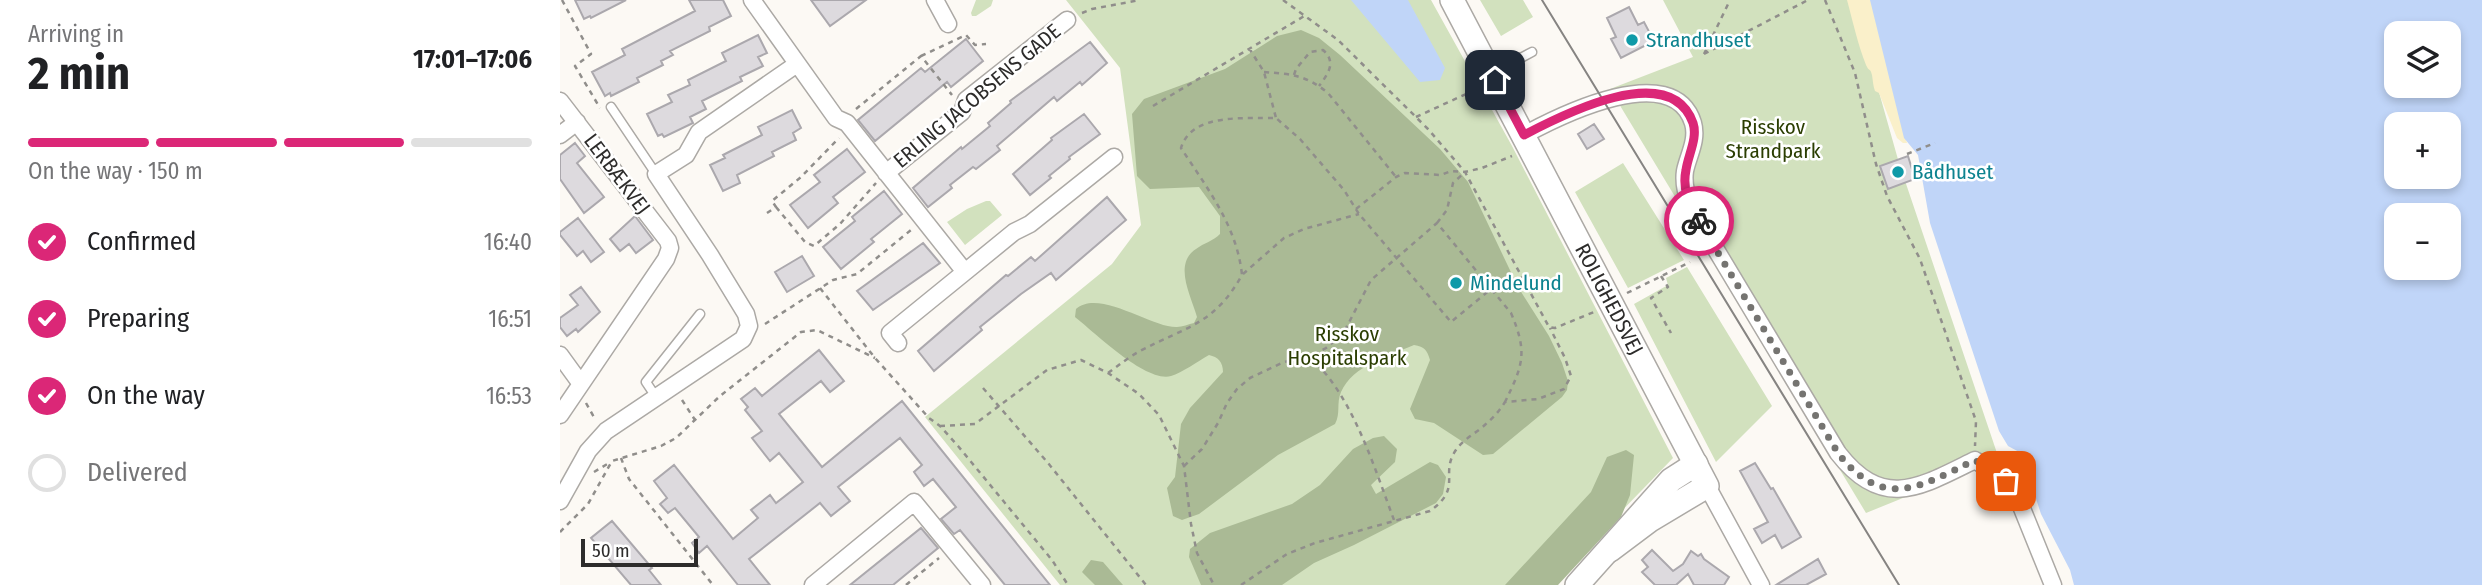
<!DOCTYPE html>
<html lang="en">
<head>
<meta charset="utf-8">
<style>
	body { margin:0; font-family:"Fira Sans Condensed",sans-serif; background:#f6f6f6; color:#202124; height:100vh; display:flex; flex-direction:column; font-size:26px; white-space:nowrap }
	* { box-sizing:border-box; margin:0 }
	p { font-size:23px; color:#757577 }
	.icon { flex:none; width:38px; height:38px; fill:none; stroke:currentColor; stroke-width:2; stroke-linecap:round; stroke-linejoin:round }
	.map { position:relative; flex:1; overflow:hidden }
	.details { display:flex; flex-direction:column; background:#fff; width:560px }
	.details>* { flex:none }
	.buttons { position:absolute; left:1824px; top:21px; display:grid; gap:14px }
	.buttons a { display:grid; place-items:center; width:77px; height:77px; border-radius:14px; background:#fff; box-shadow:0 4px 10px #0003; font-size:35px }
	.scale { position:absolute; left:21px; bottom:18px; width:117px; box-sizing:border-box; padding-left:7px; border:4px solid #2d2c2b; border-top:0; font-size:19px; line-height:24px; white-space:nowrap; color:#2d2c2b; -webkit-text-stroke:5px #fff; paint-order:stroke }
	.pin { position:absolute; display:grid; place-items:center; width:60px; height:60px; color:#fff; margin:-30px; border-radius:14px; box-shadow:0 4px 10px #0006 }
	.courier { position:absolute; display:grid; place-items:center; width:70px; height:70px; margin:-35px; border:5px solid #db2777; border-radius:50%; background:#fff; color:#222; box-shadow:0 2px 9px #0007 }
	.summary em { font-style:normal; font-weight:700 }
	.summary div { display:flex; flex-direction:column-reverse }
	.summary { display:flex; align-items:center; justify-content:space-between; height:119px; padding:0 28px }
	h1 { font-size:46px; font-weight:700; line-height:52px }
	.bar { display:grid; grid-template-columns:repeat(4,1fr); gap:10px 7px; align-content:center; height:84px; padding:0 28px }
	.bar i { height:9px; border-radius:5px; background:#e0e0e0 }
	.bar .current { background:#db2777 }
	.bar p { grid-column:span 4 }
	ol { padding:0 28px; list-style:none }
	li { display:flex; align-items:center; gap:21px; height:77px }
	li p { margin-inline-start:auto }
	li .icon { padding:7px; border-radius:50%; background:#db2777; color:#fff; stroke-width:4 }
	li:last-child { color:#757577 }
	li i { width:38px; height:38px; border:4px solid #e0e0e0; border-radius:50% }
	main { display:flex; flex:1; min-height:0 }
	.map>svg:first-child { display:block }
	.green { fill:#d2e1be }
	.forest { fill:#aaba95 }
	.sand { fill:#faf0ca }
	.water { fill:#c0d5f8; fill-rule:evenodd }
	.building { fill:#dddade; stroke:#aba8ad; stroke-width:2 }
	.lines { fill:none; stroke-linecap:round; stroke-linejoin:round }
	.lane-casing { stroke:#aca9a5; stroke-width:11 }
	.street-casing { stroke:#aca9a5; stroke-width:19 }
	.secondary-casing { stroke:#aca9a5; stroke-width:26 }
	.path { stroke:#908e8b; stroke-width:2.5; stroke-dasharray:5 5; stroke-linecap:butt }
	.lane { stroke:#fff; stroke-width:8 }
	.street { stroke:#fff; stroke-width:16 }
	.secondary { stroke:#fff; stroke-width:23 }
	.tram { stroke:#868482; stroke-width:2 }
	.done { stroke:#757471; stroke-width:7; stroke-dasharray:0 12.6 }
	.route { stroke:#db2777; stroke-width:9 }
	.culture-dot { fill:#0f9aa8; stroke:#fff; stroke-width:2.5 }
	.labels { text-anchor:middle; stroke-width:5; stroke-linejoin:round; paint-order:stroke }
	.culture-label { font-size:21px; fill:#0d838f; stroke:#fff; text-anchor:start }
	.street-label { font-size:21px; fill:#2d2c2b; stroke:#fff }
	.park-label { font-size:21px; fill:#2b3e02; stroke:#fff }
</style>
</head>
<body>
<main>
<section class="details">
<div class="summary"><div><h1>2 min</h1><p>Arriving in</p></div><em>17:01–17:06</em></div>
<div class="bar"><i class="current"></i><i class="current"></i><i class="current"></i><i></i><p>On the way · 150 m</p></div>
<ol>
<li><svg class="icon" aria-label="check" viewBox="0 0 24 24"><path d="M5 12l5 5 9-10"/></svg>Confirmed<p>16:40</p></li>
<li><svg class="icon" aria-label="check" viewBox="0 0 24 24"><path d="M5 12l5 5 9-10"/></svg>Preparing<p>16:51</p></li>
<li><svg class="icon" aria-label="check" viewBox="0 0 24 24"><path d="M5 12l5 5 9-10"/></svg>On the way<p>16:53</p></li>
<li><i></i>Delivered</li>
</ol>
</section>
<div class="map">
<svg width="1922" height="585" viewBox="0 0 1922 585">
	<rect width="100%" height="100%" fill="#fcf9f4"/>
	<path class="green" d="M416,0H433L431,6L416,16H412L411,13Z
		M506,0H871L952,146L1113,458L990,585H500L365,417L552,264L581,225L560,68Z
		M920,0H963L973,17L941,36Z
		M1103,0H1293L1339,163L1439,459L1306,513L1050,89L1133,57Z
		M1063,163L1124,260L1068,288L1015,192Z
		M426,201H430L442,215L405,245L387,222L407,209Z
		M1127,267L1212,406L1156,462L1074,304L1108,285L1106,278Z"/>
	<path class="forest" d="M741,30L759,38L780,55L880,149L908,182L958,287L989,336L1002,363L1008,381L1007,390L1002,397L933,454L923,455L874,423L855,419L850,409L870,360C867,350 865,347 854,345C829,356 793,365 781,392C776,404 781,413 775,424L718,455L639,514L622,520L613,516L607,488L615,477L621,424L630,408L663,372C663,362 658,357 649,355C638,361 622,373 611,376C586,383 534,332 515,317L516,309C539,288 592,328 617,327C622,327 629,324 634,323L637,317C631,296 613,264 636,249C644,243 653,241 660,234V216L639,187L590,189L577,176L572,114L584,99L665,69L717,36Z
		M824,436L837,449L835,462L811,485L816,494L870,462L878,465L886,477L883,494L876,503L794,545L754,563L722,585H641L629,557L630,549L650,533L732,504L760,485L793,449L813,438Z
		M1066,450L1074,455L1070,495L1061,517L998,585H945L1031,492L1047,457Z
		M531,560L543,562L563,585H535L522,572Z"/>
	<path class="sand" d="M1287,0H1311L1347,143H1343L1337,138L1319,93L1315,91C1313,86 1313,81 1312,75C1310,67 1309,72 1306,65C1298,45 1293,22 1287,0Z"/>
	<path class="water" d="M791,0H848L885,68L880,80L860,82Z
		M1310,0H1922V585H1514L1510,570L1481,514L1461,453L1448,446L1439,431L1370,223L1358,155L1344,138ZM1836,33H1888V86H1836ZM1836,124H1888V177H1836ZM1836,215H1888V268H1836Z"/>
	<path class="building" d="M15,0H66L31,18L30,16L24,19Z
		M129,0H163L171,16L149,27L150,31L110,51L113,55L101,61L103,65L77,78L79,82L51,96L50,93L45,96L32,72L65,55L62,49L135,11Z
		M251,0H306L270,26Z
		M1069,7L1078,25L1084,22L1094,41L1061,58L1051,39L1056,37L1047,18Z
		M198,35L207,53L198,57L203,66L180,77L182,81L142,101L146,109L130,117L133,123L104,137L102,134L98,136L87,114L112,102L108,95L130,85L128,80L166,61L162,53Z
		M406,39L423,61L391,87L387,82L315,141L298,120L361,68L365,72Z
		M530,42L547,63L522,85L520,82L497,101L494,97L437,146L440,150L416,169L413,167L390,185L392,188L368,207L353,188L401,147L402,149L430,126L428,123L451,103L450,101Z
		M232,110L241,128L233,133L236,140L212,152L214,156L177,175L180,183L163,191L150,165L165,158L163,155L202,135L198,127Z
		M524,114L540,134L509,157L510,159L489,176L491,178L470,195L453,174L492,140L491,138Z
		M1034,124L1044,139L1027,149L1018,134Z
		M15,143L25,156L17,163L44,197L24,213L0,179V155Z
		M287,149L305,172L273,197L278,203L248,228L230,205L260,182L254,175Z
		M1348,156L1355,179L1328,189L1320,166Z
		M324,191L342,214L311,239L314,242L281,269L263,247L295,221L292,217Z
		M547,197L566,220L496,280L491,273L461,294L420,327L422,330L374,371L358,351L446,275L448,276L471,257L475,261Z
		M75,216L93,240L76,253L69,244L60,251L50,239Z
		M18,218L44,252L31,262L23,251L17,256L0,235V232Z
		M363,243L380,263L313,310L297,291Z
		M242,256L254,276L227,292L215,272Z
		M21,287L40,312L18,332L16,329L7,336L0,327V318L18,305L10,295Z
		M259,350L284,381L270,392L261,381L219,414L262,467L342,401L490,585H445L400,530L394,534L381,519L396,507L373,479L364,486L354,472L362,465L340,438L278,487L290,501L271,516L260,503L189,559L210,585H178L147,546L139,553L132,543L139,537L115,508L108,513L100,504L107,498L94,481L114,465L173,539L198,518L191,510L210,495L216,503L243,482L219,453L210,461L192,438L202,431L185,410L188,407L181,399L195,388L202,396Z
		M1195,463L1211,489L1213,488L1241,537L1222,548L1215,535L1202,543L1194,529L1208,522L1180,471Z
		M52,521L92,568L89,570L101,585H71L31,538Z
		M361,528L378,548L333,585H290Z
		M1092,550L1113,571L1123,564L1131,551L1138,556L1141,554L1144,559L1169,577L1164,585H1134L1128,574L1116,585H1095L1082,572L1088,567L1082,560Z
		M1258,559L1266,574L1246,585H1216Z"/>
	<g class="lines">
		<g class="lane-casing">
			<path id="lane" d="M934,72L972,52
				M51,107L96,174
				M96,397L86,382L140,314"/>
		</g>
		<g class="street-casing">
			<path id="street" d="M192,0L276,118L287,123L405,272L330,333L338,343
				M375,0L388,24
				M0,101L108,241L110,248L106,259L0,415
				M0,135L17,122
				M964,135C1001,115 1113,59 1133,123C1138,140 1128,156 1125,171C1123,184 1127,196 1131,208L1278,453C1323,511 1360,487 1415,460L1446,481L1459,501L1493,585
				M326,173L402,112L406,100L507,20
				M405,272L454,232L470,224L554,157
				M0,355L21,384
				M1147,486L1201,585
				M0,501L28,451L46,431L183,339L189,326L186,314L150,255L96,174L126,155L139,132L237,64
				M253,585L354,502L422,585"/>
		</g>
		<g class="secondary-casing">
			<g id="secondary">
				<path id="s1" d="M892,0L1147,486L1090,520L1050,550"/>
				<path d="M1017,585L1111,480L1136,464"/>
			</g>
		</g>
		<path class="path" d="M2,0L31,54L15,66L40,108
			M723,0L778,40L868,129L905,172L989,327L995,328L1034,312
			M1265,0L1295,73L1316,164L1327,196L1360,259L1416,421L1415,446
			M522,13L532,9L580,0
			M689,48L704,72L716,118
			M1144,54L1248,0
			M1144,54L1170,0
			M361,56L406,35L415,45L426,44
			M704,72C731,74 746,75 768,93L836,177
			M734,75L736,69L750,52L763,50C777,62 768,74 759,86
			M593,106L746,15
			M296,109L361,56L392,95
			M856,117L917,89
			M1347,154L1375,143
			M216,207L245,242L254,246L280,224L316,183
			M796,209L836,177L845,173L881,175L891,171L905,172L922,168L952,156
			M207,213L216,207L212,201L241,177L279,138
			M877,223L887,210L893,183L905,172
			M683,274L724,238L744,229L799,214
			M1101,276L1108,287L1091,298L1111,333
			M260,288L315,358L369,418L380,426L398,446L492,560L508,585
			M1067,293L1130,262
			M205,324L273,280L297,274L351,230
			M750,357C793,396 814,467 834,520
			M548,373C559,365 569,357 580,351C627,326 654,325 682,275C677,226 647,188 621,148C632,112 686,119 716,118L740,139L784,190L799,214L891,322L931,289
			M423,388L488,463L586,585
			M122,400L135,420
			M26,403L35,419
			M380,426L415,424L487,370L521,360L548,373L579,394L599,415L624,466L631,524L637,553L654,585
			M61,458L69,479L153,585
			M624,466L642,449L658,423L667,403L677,389L690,378L724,362L750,357L766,348L783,334L811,280L877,223L951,313C968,353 963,365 945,402
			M34,472L49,463
			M0,532L28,504L52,461L101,446L116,438L160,396L241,332L257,330L315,358
			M346,585L379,558
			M681,585L727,554L755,543L870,511C902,488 881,476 894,453C901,440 917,433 927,423C934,417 940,410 945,402L978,399L1004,389L1011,376L1005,358L990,328"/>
		<use href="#lane" class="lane"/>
		<use href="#street" class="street"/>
		<use href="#secondary" class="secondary"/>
		<path class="tram" d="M982,0L1339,585"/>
	</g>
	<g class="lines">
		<path class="done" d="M1139,221L1278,453C1323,511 1360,487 1415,460L1446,481"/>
		<path class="route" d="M935,80L964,135C1002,115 1110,59 1133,123C1138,138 1128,155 1126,170C1122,189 1129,205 1139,221"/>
	</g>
	<g class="culture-dot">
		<circle cx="1072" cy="40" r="7"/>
		<circle cx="1338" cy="172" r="7"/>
		<circle cx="896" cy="283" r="7"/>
	</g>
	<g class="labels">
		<g class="culture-label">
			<text x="1086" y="47">Strandhuset</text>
			<text x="1352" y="179">Bådhuset</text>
			<text x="910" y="290">Mindelund</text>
		</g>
		<g class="street-label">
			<text transform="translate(417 96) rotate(-40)" y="7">ERLING JACOBSENS GADE</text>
			<text transform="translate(57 174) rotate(53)" y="7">LERBÆKVEJ</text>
			<text dy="7" stroke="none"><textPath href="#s1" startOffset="338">ROLIGHEDSVEJ</textPath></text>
		</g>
		<g class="park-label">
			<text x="1213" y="134">Risskov<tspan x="1213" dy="24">Strandpark</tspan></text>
			<text x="787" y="341">Risskov<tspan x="787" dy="24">Hospitalspark</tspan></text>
		</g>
	</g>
</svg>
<div class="buttons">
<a><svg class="icon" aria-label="layers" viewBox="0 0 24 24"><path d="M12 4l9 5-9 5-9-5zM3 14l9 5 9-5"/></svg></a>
<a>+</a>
<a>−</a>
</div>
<div class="scale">50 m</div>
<div class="pin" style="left:1446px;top:481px;background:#ea580c"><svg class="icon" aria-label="bag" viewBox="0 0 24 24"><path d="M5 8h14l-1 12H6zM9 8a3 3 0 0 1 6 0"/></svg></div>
<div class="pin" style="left:935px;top:80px;background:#1f2937"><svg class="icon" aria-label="home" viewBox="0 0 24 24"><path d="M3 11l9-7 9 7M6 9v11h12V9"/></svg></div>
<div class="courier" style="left:1139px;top:221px"><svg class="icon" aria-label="bike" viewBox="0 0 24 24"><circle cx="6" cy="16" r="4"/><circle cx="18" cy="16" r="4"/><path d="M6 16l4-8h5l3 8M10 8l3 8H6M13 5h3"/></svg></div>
</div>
</main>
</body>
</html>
